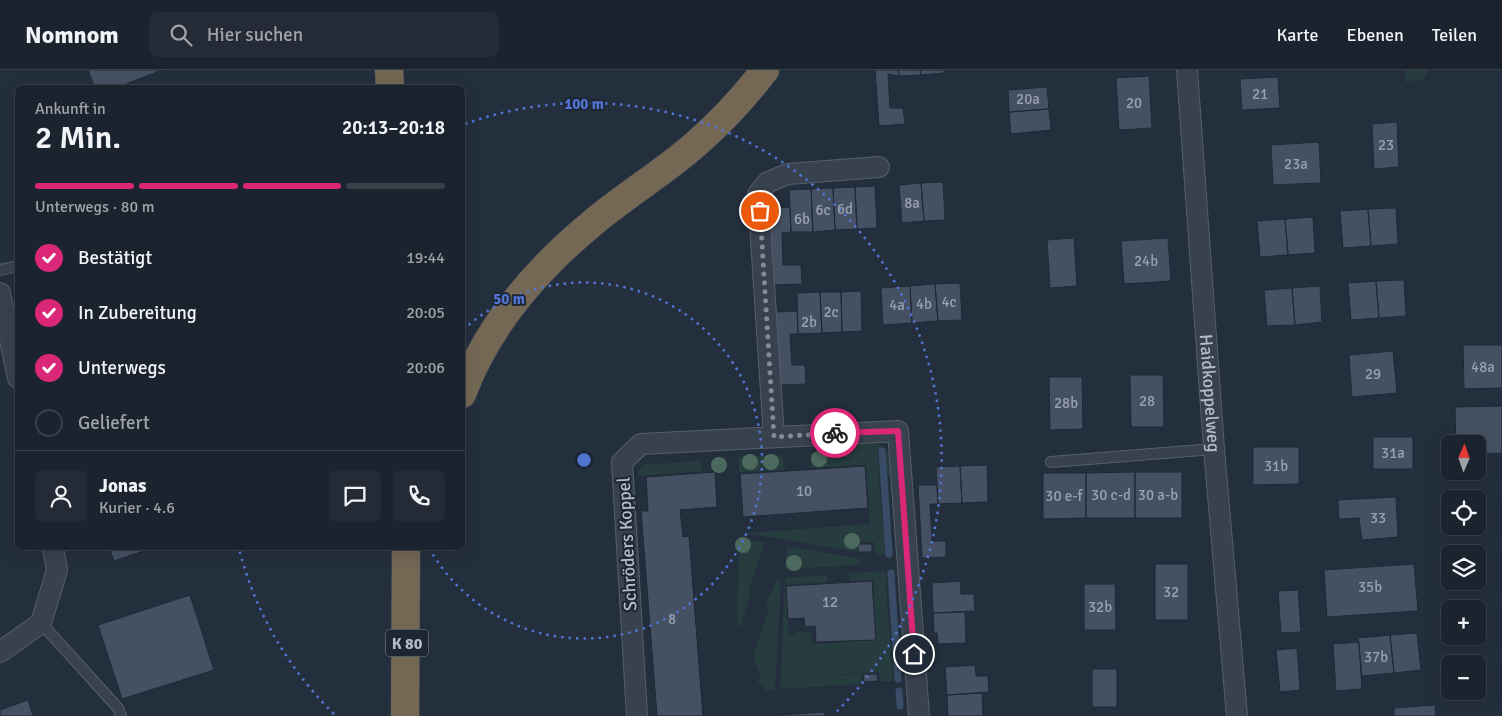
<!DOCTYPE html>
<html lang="de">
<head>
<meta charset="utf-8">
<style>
	body { margin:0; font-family:Signika,sans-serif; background:#242b36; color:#f1f3f6; height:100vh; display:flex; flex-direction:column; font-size:19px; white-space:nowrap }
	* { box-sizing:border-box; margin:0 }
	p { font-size:16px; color:#a0a4aa }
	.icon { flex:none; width:28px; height:28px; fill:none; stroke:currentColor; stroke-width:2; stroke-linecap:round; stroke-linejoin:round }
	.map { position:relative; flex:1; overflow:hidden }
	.panel { position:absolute; left:15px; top:15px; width:450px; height:465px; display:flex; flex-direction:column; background:#1b232e; border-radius:8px; box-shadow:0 5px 20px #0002,0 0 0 1px #39404a }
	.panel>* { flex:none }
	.needle { width:32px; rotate:2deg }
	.fabs { position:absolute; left:1441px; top:365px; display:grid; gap:10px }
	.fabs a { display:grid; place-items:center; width:45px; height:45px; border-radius:8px; background:#1b232e; box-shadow:0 5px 20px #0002,0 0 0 1px #39404a; font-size:25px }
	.pin { position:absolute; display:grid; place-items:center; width:42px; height:42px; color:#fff; margin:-21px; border:2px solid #fff; border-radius:50%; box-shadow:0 1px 5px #0007 }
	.courier { position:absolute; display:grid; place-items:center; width:50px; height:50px; margin:-25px; border:4px solid #db2777; border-radius:50%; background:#fff; color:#222; box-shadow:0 1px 6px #0007 }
	.overview em { font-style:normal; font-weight:600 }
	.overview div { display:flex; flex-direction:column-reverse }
	.overview { display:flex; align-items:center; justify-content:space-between; height:85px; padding:0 20px }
	h1 { font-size:32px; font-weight:600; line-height:38px }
	.bar { display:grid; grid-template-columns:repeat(4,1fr); gap:8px 5px; align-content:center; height:60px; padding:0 20px }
	.bar i { height:6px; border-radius:4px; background:#39404a }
	.bar .active { background:#db2777 }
	.bar p { grid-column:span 4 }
	.line { display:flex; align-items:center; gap:12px; padding:0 20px; border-top:1px solid #39404a }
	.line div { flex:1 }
	.round { display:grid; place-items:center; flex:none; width:52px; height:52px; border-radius:8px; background:#242b36 }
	ol { padding:0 20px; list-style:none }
	li { display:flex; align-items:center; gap:15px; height:55px }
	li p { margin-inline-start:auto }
	li .icon { padding:5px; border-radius:50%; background:#db2777; color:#fff; stroke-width:4 }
	li:last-child { color:#a0a4aa }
	li i { width:28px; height:28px; border:2px solid #39404a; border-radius:50% }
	header { display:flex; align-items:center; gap:30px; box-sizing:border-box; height:70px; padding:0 25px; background:#1b232e; border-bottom:1px solid #39404a }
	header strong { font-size:24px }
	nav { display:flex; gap:28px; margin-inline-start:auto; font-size:18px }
	.search { width:350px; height:45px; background:#242b36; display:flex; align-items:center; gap:12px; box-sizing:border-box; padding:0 18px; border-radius:8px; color:#a0a4aa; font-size:19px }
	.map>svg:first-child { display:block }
	.green { fill:#263c3f }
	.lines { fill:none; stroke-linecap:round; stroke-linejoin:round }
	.stream { stroke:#394c67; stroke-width:7 }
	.building { fill:#455162; stroke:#1f2835 }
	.lane-casing { stroke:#565f6c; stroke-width:12 }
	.street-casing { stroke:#565f6c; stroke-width:22 }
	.highway-casing { stroke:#434c59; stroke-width:29 }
	.lane { stroke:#38414e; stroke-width:10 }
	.street { stroke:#38414e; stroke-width:20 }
	.highway { stroke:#746855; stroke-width:28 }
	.tree { fill:#4b6a5d }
	.done { stroke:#828b98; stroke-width:5; stroke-dasharray:0 9 }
	.route { stroke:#db2777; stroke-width:6 }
	.ring { fill:none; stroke:#5274d3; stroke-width:2.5; stroke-dasharray:2.5 5 }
	.labels { text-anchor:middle; stroke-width:4; stroke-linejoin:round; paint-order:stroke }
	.number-label { font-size:15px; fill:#98a1af }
	.shield { fill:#1d2633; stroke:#878f9c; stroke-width:1 }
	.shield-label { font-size:16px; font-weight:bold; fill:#b4bcc9 }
	.street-label { font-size:18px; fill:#b4bcc9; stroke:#1d2633 }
	.centre { fill:#5274d3; stroke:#1d2633; stroke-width:2.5 }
	.ring-label { font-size:15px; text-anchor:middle; font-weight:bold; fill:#5274d3; stroke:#1d2633; stroke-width:4; stroke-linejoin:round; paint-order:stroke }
</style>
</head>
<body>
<header>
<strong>Nomnom</strong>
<div class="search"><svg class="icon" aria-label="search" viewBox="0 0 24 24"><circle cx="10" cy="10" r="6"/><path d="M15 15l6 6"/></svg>Hier suchen</div>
<nav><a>Karte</a><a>Ebenen</a><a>Teilen</a></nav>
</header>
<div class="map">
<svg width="1502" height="646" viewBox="0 0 1502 646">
	<rect width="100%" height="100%" fill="#242f3e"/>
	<path class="green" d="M1406,0H1429L1424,9L1405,12Z
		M875,372L884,378L877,379L882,452L878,453H883L878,380H886L896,398L888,407L893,486L876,484L874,472H858L857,482L746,463L870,454L866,395L811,398L810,383L847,382L849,374Z
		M783,385L784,400L739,402V387Z
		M701,391L702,401L638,406V402L643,395Z
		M739,467L765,473L749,518L751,521L742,555H737Z
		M787,476L861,489L860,495L785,499Z
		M885,501L893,611L880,612L879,602L793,607L861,604L862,614L780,619L785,508L827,505V512L786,515L789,565L796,564V561L811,563L812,574L876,570L873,510L850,511L849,503Z
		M894,501L902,610H895L887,502Z
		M776,510H781L775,620H765L757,610L761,607L753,585L769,539L765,537Z"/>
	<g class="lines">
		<path class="stream" d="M882,381L889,484
			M891,503L898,609
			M899,621L900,636"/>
	</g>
	<path class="building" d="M88,0H162L116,18H95Z
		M875,0H898L899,6L888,4L890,38H903L905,54L879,56Z
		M898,0H920L921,5L899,6Z
		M920,0H944V3L921,5Z
		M1149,6L1152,58L1119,60L1116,8Z
		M1278,7L1280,38L1242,40L1240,9Z
		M1047,17L1049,39L1009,42L1008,20Z
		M1049,39L1051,60L1011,64L1009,42Z
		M1397,52L1399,97L1374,99L1372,54Z
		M1319,72L1321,113L1273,115L1271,75Z
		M943,112L945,150L924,151L921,113Z
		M921,113L924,151L902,153L899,115Z
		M875,116L877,158L857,159L855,117Z
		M855,117L857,159L835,160L833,118Z
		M833,118L835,160L813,162L811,119Z
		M811,119L813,162H791L789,120Z
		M790,137L791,162L782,163L783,195H801L802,214L772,215L768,138Z
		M1396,138L1398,174L1371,176L1368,139Z
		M1368,139L1371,176L1343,178L1340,141Z
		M1313,147L1315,183L1288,185L1285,149Z
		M1285,149L1288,185L1260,187L1257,151Z
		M1074,168L1077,216L1050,218L1047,170Z
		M1168,168L1171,211L1124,214L1121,171Z
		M1404,210L1406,246L1379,248L1376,211Z
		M1376,211L1379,248L1351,250L1348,213Z
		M960,213L962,250L938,251L935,214Z
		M935,214L938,251L912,253L910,216Z
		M910,216L912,253L883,255L881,218Z
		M1320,216L1322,252L1295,255L1292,218Z
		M1292,218L1295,255L1267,256L1264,220Z
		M861,221L862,261L842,262L841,222Z
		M820,222H841L842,262L822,263Z
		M820,222L822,263L798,264L797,223Z
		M797,241L798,264H790L792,295H805L806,314L779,315L776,242Z
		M1463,275H1502V318L1464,319Z
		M1393,281L1397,323L1352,327L1349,285Z
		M1130,305H1163L1164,357H1131Z
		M1049,307H1082L1083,359L1050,360Z
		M1502,336V383L1478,384V374H1456L1455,337Z
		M1373,367H1413V399H1373Z
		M1253,377H1299V414L1253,415Z
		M987,395L988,432L962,433L960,396Z
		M865,396L868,438L743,447L740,404Z
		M960,396L962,433L938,434L936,397Z
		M715,402L717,437L680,440L683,467L689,466L703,646H657L641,441H648L646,407Z
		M1135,402H1182V448H1135Z
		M1135,402V448H1086V403Z
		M1043,403H1086V448L1043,449Z
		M918,415H937L938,434H930L932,471H946V487L922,488Z
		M1396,427L1398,467L1362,470L1359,448L1339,449L1338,430Z
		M858,474H872V482H858Z
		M109,478H153L114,491Z
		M1155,494H1188V550H1155Z
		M1414,494L1418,541L1327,547L1324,500Z
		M872,511L876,570L816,572L815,556L805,557L804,548L788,549L786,516Z
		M960,511L961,524H974L975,541L933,543L932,513Z
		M1084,514H1115L1116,560H1084Z
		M1298,520L1301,562L1281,563L1278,521Z
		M190,525L214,600L122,629L98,555Z
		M965,542L966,573L938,574L937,563H934L933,543Z
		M1417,563L1421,600L1394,603L1390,565Z
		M1390,565L1394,603L1362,606L1358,568Z
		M1359,572L1362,619L1336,621L1333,574Z
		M1297,578L1300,620L1280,622L1276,580Z
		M975,595L976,606H988L989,622L947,625L945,597Z
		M1092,599H1117V637H1092Z
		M863,604H877L878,611L864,612Z
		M982,623L983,646H948L947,625Z
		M28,630L33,646H0V640Z
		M1435,635L1436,646H1394V638Z
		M825,642V646H768L776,645Z"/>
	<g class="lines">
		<g class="lane-casing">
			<path id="lane" d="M0,200L18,196
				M1051,392L1214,379
				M41,553L118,638L121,646"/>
		</g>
		<g class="street-casing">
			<g id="street">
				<path id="s1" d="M1187,0L1214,379L1237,646"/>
				<path d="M0,223L18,308"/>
				<path d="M774,367L758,124L768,112L788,104L879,97"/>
				<path d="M0,582L41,553L57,500L53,478"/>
				<path d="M637,646L622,392L641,374L898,361L919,646"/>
			</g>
		</g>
		<g class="highway-casing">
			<path id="highway" d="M389,0L390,18
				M462,324C487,257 535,201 589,156C623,126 664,103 698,72C722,51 745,26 765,0
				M405,646L406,478"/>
		</g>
		<use href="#lane" class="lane"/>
		<use href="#street" class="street"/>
		<use href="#highway" class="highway"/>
	</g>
	<g class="tree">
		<circle cx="819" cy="389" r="8"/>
		<circle cx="750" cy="392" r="8"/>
		<circle cx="771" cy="392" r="8"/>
		<circle cx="719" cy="395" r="8"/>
		<circle cx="852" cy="471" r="8"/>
		<circle cx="743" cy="475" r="8"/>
		<circle cx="794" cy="493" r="8"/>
	</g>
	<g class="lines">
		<path class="done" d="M760,141L774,367L835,363"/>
		<path class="route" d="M835,363L898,361L914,584"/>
	</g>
	<g class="ring">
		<path d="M463 260A178 178 0 1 1 429 478"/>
		<path d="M334 644A356 356 0 0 1 239 479M465 54A356 356 0 0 1 834 644"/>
	</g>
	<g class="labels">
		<g class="number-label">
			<text x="1260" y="29">21</text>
			<text x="1028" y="34">20a</text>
			<text x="1134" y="38">20</text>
			<text x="1386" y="80">23</text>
			<text x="1296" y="99">23a</text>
			<text x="912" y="138">8a</text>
			<text x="845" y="144">6d</text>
			<text x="823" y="145">6c</text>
			<text x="802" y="154">6b</text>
			<text x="1146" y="196">24b</text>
			<text x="949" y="237">4c</text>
			<text x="924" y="239">4b</text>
			<text x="897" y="240">4a</text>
			<text x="831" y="247">2c</text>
			<text x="809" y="257">2b</text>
			<text x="1483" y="302">48a</text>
			<text x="1373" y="309">29</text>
			<text x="1147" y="336">28</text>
			<text x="1066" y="338">28b</text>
			<text x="1393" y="388">31a</text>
			<text x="1276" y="401">31b</text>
			<text x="804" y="426">10</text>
			<text x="1111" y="430">30 c-d</text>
			<text x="1158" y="430">30 a-b</text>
			<text x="1064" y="431">30 e-f</text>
			<text x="1378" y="453">33</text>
			<text x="1370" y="522">35b</text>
			<text x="1171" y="527">32</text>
			<text x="830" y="537">12</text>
			<text x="1100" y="542">32b</text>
			<text x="672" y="554">8</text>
			<text x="1376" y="592">37b</text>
		</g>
		<rect class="shield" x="386" y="559.5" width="42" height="27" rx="4"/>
		<g class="shield-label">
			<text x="407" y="579">K 80</text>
		</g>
		<g class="street-label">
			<text dy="6" stroke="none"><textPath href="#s1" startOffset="324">Haidkoppelweg</textPath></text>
			<text transform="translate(627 474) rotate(-93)" y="6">Schröders Koppel</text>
		</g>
	</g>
	<circle cx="584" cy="390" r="8" class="centre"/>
	<g class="ring-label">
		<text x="584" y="39">100 m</text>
		<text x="509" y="234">50 m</text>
	</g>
</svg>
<div class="fabs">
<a><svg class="needle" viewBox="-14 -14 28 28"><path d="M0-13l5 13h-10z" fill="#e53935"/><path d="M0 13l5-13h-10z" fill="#a0a4aa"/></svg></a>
<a><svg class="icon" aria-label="locate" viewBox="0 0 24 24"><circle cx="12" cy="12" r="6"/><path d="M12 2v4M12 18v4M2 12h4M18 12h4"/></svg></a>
<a><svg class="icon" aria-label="layers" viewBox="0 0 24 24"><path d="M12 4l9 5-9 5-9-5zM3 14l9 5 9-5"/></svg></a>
<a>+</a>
<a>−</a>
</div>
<div class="pin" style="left:760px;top:141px;background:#ea580c"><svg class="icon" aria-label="bag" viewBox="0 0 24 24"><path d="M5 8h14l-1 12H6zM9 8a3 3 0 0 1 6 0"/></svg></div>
<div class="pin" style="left:914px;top:584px;background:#1f2937"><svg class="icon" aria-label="home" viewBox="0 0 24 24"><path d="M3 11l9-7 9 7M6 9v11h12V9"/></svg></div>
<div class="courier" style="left:835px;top:363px"><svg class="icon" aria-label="bike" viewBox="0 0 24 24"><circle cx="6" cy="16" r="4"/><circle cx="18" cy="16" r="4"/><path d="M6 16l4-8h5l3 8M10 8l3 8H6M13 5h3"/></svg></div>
<section class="panel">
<div class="overview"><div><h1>2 Min.</h1><p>Ankunft in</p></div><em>20:13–20:18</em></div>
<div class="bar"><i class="active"></i><i class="active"></i><i class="active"></i><i></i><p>Unterwegs · 80 m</p></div>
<ol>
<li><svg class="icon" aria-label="check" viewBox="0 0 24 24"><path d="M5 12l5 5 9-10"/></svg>Bestätigt<p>19:44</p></li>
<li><svg class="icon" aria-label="check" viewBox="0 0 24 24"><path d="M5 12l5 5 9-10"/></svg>In Zubereitung<p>20:05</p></li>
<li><svg class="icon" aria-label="check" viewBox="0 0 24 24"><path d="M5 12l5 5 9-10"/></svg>Unterwegs<p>20:06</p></li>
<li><i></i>Geliefert</li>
</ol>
<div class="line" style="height:90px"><a class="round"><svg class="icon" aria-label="person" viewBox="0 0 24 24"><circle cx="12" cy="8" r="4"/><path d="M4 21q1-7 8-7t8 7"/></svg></a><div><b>Jonas</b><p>Kurier · 4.6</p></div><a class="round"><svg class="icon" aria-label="chat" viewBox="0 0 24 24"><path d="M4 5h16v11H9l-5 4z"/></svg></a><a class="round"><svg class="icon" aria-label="phone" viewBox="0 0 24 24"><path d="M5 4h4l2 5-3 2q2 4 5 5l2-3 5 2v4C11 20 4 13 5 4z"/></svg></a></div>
</section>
</div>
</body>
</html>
